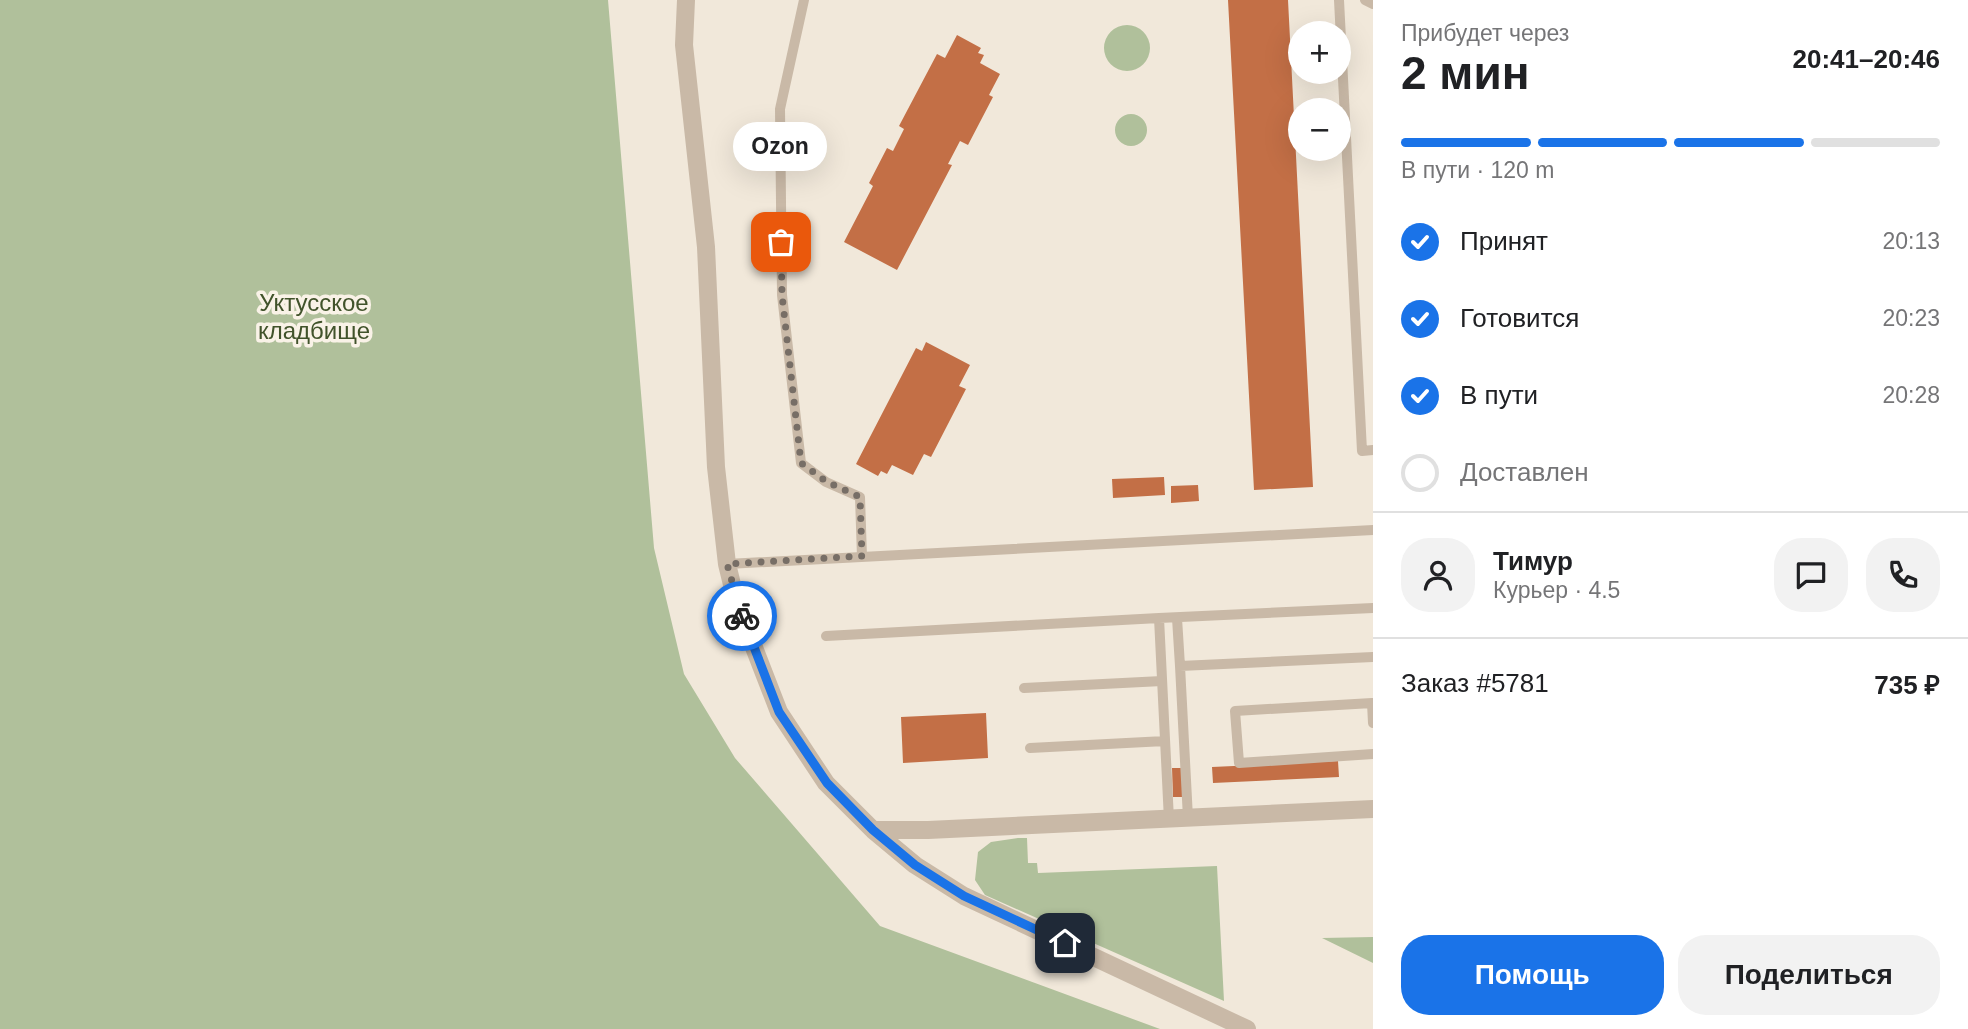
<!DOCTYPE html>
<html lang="ru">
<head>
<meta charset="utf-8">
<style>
	body { margin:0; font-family:Arial,sans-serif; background:#f2f2f2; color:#202124; height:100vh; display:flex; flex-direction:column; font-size:26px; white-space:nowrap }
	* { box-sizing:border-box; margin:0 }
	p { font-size:23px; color:#757577 }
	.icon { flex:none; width:38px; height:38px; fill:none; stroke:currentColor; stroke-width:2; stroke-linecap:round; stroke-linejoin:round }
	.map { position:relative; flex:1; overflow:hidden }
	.details { display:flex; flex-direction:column; background:#fff; width:595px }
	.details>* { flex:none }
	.buttons { position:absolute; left:1288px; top:21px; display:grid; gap:14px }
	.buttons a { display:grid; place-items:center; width:63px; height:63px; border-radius:50%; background:#fff; box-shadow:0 7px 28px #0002; font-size:35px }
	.pin { position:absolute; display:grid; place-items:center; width:60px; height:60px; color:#fff; margin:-30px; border-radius:14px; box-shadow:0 4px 10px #0006 }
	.courier { position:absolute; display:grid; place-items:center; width:70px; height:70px; margin:-35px; border:5px solid #1a73e8; border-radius:50%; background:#fff; color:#222; box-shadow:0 2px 9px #0007 }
	.bubble { position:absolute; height:49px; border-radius:24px; background:#fff; box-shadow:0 7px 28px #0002; font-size:23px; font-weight:800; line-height:49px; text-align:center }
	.summary em { font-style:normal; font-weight:800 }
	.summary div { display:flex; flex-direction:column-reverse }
	.summary { display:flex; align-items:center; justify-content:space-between; height:119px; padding:0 28px }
	h1 { font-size:46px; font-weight:800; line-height:52px }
	.bar { display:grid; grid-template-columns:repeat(4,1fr); gap:10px 7px; align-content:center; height:84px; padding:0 28px }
	.bar i { height:9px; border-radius:5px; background:#e0e0e0 }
	.bar .active { background:#1a73e8 }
	.bar p { grid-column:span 4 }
	.line { display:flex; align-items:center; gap:18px; padding:0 28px; border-top:2px solid #e0e0e0 }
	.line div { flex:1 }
	.round { display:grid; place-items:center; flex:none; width:74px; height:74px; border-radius:28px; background:#f2f2f2 }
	ol { padding:0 28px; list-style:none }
	li { display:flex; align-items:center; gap:21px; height:77px }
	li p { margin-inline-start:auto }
	li .icon { padding:7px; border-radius:50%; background:#1a73e8; color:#fff; stroke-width:4 }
	li:last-child { color:#757577 }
	li i { width:38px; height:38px; border:4px solid #e0e0e0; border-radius:50% }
	.primary-button { display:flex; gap:14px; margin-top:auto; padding:14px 28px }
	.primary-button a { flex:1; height:80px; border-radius:28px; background:#1a73e8; color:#fff; font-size:28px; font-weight:800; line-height:80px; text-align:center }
	.primary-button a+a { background:#f2f2f2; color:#202124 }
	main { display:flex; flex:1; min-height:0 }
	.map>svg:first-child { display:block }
	.green { fill:#b0c09b }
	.building { fill:#c36f46 }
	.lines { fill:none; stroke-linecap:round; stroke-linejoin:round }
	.service { stroke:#c9b9a7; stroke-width:10 }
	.minor { stroke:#c9b9a7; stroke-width:18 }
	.done { stroke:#776e66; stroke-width:7; stroke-dasharray:0 12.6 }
	.route { stroke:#1a73e8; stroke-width:9 }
	.labels { text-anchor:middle; stroke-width:7; stroke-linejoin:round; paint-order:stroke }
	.park-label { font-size:24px; fill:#41532b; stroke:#f9f2e7 }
</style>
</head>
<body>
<main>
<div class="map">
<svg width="1373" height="1029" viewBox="0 0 1373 1029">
	<rect width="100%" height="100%" fill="#f1e8da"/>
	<path class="green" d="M0,0H608L654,548L684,674L735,758L880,926L1160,1029H0Z
		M1104 48a23 23 0 1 1 46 0a23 23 0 1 1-46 0Z
		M1115 130a16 16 0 1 1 32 0a16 16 0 1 1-32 0Z
		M1018,838H1027L1028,863H1037L1038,873L1217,866L1224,1001L985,895L975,880L978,852L991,842Z
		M1373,937V963L1322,938Z"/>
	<path class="building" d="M1228,0H1288L1313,487L1254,490Z
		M957,35L981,48L978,53L984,55L980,63L1000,74L989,95L993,97L968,145L960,141L948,164L952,165L897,270L844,242L873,186L869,183L887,148L893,151L904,129L899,126L937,54L945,58Z
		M926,342L970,365L959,386L966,389L931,457L924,454L913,475L892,465L887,474L881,471L878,476L856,464L916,348L922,351Z
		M1164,477L1165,495L1113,498L1112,479Z
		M1198,485L1199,501L1171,503V486Z
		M986,713L988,758L903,763L901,717Z
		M1338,761L1339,777L1213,783L1212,767Z
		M1172,768H1182L1183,797H1173Z"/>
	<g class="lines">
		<path class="service" d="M804,0L780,109L782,295L801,463L826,482L860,497L862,557
			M1339,0L1362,451L1373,450
			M1365,0L1373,4
			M727,564L1373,530
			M1177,618L1180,666
			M826,636L1159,618
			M1024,688L1162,681
			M1373,723L1372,703L1235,711L1239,763L1373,754
			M1030,748L1165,741
			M1188,818L1180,666L1373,657
			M1169,820L1159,618L1373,608"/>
		<path class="minor" d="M686,0L684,45L706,247L716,467L727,564L736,601L779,712L826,783L873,830L915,865L964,896L1247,1029
			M873,830H928L1373,809"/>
	</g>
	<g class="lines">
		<path class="done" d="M742,616L727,564L862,556L860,497L827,482L801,463L782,295L781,242"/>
		<path class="route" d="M742,616L779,712L827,783L873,830L915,865L964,896L1065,943"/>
	</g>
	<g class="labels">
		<g class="park-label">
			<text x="314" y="311">Уктусское<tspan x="314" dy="28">кладбище</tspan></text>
		</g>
	</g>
</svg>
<div class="buttons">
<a>+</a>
<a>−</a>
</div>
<div class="pin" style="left:781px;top:242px;background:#ea580c"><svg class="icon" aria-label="bag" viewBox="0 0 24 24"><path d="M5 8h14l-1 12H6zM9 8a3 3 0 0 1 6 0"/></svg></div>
<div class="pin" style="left:1065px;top:943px;background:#1f2937"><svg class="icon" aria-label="home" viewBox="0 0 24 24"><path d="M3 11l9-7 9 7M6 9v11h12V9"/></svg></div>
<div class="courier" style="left:742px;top:616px"><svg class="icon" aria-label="bike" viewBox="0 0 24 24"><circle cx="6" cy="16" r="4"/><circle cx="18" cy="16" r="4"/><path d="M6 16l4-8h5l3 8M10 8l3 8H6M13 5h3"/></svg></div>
<div class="bubble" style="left:733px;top:122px;width:94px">Ozon</div>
</div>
<section class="details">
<div class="summary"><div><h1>2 мин</h1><p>Прибудет через</p></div><em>20:41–20:46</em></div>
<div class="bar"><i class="active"></i><i class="active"></i><i class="active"></i><i></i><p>В пути · 120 m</p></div>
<ol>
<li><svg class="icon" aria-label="check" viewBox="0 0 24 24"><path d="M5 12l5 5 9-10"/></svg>Принят<p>20:13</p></li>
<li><svg class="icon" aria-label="check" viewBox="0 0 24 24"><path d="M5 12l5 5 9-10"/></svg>Готовится<p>20:23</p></li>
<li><svg class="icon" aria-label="check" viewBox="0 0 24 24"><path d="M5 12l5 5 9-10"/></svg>В пути<p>20:28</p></li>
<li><i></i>Доставлен</li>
</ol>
<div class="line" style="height:126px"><a class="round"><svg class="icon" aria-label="person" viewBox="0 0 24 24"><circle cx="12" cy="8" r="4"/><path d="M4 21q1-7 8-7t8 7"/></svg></a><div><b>Тимур</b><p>Курьер · 4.5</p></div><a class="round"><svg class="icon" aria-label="chat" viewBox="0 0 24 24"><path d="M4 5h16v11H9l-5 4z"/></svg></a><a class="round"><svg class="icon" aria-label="phone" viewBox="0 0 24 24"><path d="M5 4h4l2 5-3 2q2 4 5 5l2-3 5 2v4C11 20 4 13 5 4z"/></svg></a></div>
<div class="line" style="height:91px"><div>Заказ #5781</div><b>735 ₽</b></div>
<div class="primary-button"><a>Помощь</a><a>Поделиться</a></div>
</section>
</main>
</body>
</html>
